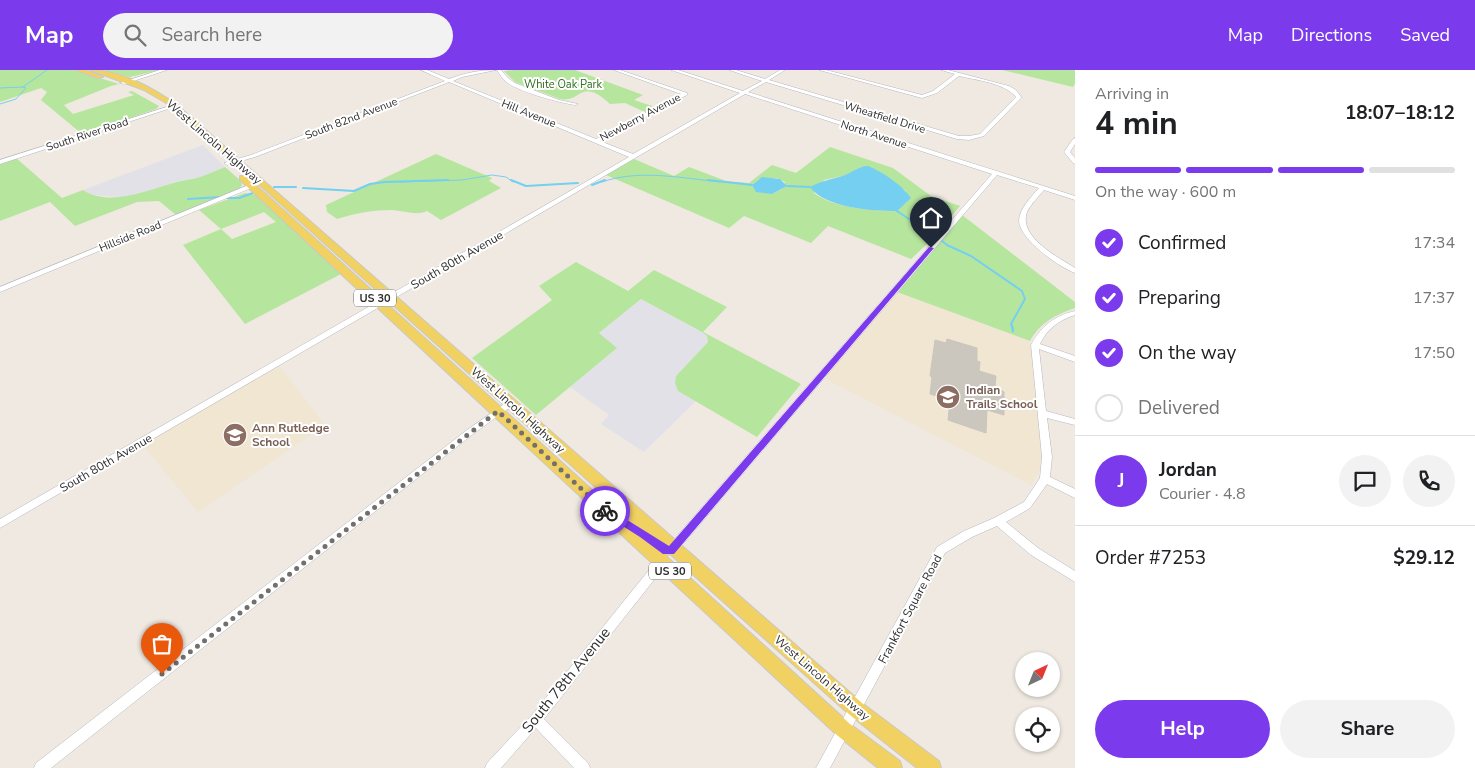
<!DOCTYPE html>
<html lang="en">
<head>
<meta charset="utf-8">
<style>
	body { margin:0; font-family:"Nunito Sans",sans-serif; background:#f2f2f2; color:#202124; height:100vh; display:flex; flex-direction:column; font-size:19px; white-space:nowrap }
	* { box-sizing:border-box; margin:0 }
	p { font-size:16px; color:#757577 }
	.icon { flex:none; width:28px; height:28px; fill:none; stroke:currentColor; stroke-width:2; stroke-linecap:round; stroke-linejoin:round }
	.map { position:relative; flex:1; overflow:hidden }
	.details { display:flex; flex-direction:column; background:#fff; width:400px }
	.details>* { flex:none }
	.needle { width:32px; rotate:43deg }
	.controls { position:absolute; left:1015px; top:582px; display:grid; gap:10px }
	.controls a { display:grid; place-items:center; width:45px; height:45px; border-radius:50%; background:#fff; box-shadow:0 1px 4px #0004; font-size:25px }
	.pin { position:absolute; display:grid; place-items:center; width:42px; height:42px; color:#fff; margin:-51px -21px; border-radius:50% 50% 50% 0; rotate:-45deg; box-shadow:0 0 5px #0007 }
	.pin .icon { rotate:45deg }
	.courier { position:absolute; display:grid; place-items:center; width:50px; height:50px; margin:-25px; border:4px solid #7c3aed; border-radius:50%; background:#fff; color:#222; box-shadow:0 1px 6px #0007 }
	.headline em { font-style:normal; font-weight:700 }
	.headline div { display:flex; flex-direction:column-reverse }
	.headline { display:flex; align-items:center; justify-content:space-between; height:85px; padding:0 20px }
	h1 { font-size:32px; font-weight:700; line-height:38px }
	.bar { display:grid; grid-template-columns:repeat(4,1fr); gap:8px 5px; align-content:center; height:60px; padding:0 20px }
	.bar i { height:6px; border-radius:4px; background:#e0e0e0 }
	.bar .on { background:#7c3aed }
	.bar p { grid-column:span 4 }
	.line { display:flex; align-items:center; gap:12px; padding:0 20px; border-top:1px solid #e0e0e0 }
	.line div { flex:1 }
	.round { display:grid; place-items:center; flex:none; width:52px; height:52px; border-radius:26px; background:#f2f2f2 }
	ol { padding:0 20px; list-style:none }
	li { display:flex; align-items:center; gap:15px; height:55px }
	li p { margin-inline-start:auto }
	li .icon { padding:5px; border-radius:50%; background:#7c3aed; color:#fff; stroke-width:4 }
	li:last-child { color:#757577 }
	li i { width:28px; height:28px; border:2px solid #e0e0e0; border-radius:50% }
	.cta { display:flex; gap:10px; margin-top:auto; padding:10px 20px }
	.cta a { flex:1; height:58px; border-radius:30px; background:#7c3aed; color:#fff; font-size:20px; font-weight:700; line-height:58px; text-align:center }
	.cta a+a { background:#f2f2f2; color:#202124 }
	header { display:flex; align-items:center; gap:30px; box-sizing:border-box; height:70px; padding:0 25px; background:#7c3aed; color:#fff }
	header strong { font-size:24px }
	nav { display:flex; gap:28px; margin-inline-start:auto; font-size:18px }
	.search { width:350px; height:45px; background:#f2f2f2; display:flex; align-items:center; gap:12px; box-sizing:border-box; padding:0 18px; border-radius:28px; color:#757577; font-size:19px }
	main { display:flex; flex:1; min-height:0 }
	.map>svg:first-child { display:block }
	.industrial { fill:#e3e1e8 }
	.education { fill:#f0e6d1 }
	.green { fill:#b6e59e; fill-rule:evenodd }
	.water { fill:#75cff0 }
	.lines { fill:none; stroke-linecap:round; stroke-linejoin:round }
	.stream-far2 { stroke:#75cff0; stroke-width:1 }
	.stream-far1 { stroke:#75cff0; stroke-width:2 }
	.stream { stroke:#75cff0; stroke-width:2.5 }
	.building { fill:#cbc7bf; stroke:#cbc5ba }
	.street-casing { stroke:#b4b7c1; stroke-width:1 }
	.primary-casing { stroke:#c9c9c9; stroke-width:2 }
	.street { fill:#fff; fill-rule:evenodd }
	.primary { fill:#f2d163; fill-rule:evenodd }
	.route { fill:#7c3aed }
	.done { stroke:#726f6d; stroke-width:5; stroke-dasharray:0 9 }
	.labels { text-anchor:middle; stroke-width:4; stroke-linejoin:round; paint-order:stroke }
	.far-park-label { font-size:11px; fill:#2c6e1b; stroke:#fff }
	.far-street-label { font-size:11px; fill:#2e2e2e; stroke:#fff }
	.shield { fill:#fff; stroke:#6d6d6d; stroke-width:1 }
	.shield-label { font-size:11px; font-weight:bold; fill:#2e2e2e }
	.street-label { font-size:12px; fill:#2e2e2e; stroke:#fff }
	.education-label { font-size:12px; font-weight:bold; fill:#785e54; stroke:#fff; text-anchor:start }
	.near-street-label { font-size:15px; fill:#2e2e2e; stroke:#fff }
</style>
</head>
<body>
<header>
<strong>Map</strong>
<div class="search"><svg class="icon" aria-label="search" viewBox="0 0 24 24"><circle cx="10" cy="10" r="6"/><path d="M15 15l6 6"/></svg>Search here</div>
<nav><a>Map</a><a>Directions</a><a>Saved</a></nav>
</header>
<main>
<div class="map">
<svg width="1075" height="698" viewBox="0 0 1075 698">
	<rect width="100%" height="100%" fill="#efe9e1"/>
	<path class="industrial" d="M203,75L225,97L200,107L174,112L145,124L123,127L104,126L89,124L83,120Z
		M641,229L702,262L707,266L708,272L676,306L678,321L696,331L644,382L601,354L609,345L570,317L617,278L598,264Z"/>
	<path class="education" d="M896,222L1030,271L1037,346L1042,381L1040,400L1031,415L824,308Z
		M279,295L325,355L198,442L143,375Z"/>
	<path class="green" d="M0,0H74L119,14L111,16L64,35L73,44L134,25L128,22L132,21L159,36L156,39L82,64L41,30L47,22L41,18L0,32Z
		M104,0H160L130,7Z
		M514,0H575L643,25L634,30L655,37L645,42L625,33L610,34C581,6 581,33 560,29L515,12L504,1Z
		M1002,0H1075V14L1073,17Z
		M830,77L893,98L931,126L960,136L935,166L937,167L929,172L911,189L828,156L811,173L744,146L729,158L606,105L634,89L674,106L689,97L726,111L749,113L772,95L796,103ZM861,97L876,100L906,121L897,141C873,141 833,138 814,123L824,110L846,105ZM777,108L785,112L782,119L772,124L752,115L759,109Z
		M436,84L492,108L489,111L501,118L441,150L427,141C417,146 404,141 392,140C373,140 356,143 337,149L327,142L326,135Z
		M16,88L62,128L83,120C109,137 146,121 173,113C182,110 191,110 200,107C209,104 217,100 225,97L241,111L242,115L240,118L176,145L159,131L137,132L75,156L50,132L0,151V93Z
		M245,123L256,125L341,204L245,254L183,175L221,159L199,140ZM264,142L276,152L232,169L221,159Z
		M962,145L1075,232V238C1055,245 1041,252 1030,271L897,222Z
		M576,192L628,221L654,200L727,237L703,262L801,314L757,367L678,321L675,313L676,306L708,272L707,266L702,262L641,229L599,263L617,278L536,345L472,288L552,230L539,216Z"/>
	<path class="water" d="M868,96C883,102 902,115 911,128L897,141C872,141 825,138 810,117C821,111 833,109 845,105C853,102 859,96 868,96Z
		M762,107L780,109L787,116L772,124L756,122L752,115Z"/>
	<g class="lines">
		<path class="stream-far2" d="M23,17L47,0
			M0,18L23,17
			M0,34L16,29L26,18L23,17
			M400,112L462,110L492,105L506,107L513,112
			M602,112C638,99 682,108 720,112"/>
		<path class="stream-far1" d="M511,110L526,116L578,113
			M708,110L752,115
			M592,115L605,110
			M787,116L810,117
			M274,117H296
			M303,118L354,121L370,114L384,112L448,110
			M227,128H239L253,123
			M188,129L221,127
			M897,141L939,169
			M941,170L947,175L971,186L1022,221L1025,229L1011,254L1012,257"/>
		<path class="stream" d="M1012,256L1013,261"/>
	</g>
	<path class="building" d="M947,269L977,278V291L980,292L979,301L996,306L995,316L1004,322V345L987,340L986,363L948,350L950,330L930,324L932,307L930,306L935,270L946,273Z"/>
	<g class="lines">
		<g class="street-casing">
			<path id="street" d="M160,0H167L124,14L120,13Z
				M421,0H427L449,9C464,3 480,0 496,0L462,7L453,11L596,69L681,24L614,0H620L687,23V25L600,71L633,84L740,23L671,0H678L743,21L762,11L729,0H736L765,9L780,0H785L769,10L959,66H969L980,64L1016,27C1005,13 976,10 959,6L937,23L922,28L819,0H826L922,25L933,21L955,4L941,0H948L1009,16L1016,20L1021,27V28L984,66L969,70L957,69L766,12L748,22L1075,126V130L1044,120C1038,127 1031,134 1027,142C1018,167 1058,187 1075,198V203C1059,197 1020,170 1019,151C1019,139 1031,127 1039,118L997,105L678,480L674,482L670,480L669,477L670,474L992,104L745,24L0,458V449L629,87L449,12L255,87L227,95L224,93L251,85L445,11Z
				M497,0H501L508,8L515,13L559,30L578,34L576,35C560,33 515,21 504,10C501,7 499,3 497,0Z
				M173,35L177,36L0,94V90Z
				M1075,68V74L1070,82L1075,88V94L1073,93L1064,82L1073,69Z
				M261,110L264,112L263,113L0,222V217Z
				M1075,241V245C1059,250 1047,259 1040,274L1075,286V292L1039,279L1046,341L1075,349V355L1047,348L1052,387L1050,407L1075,419V428L1047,414L1030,438L1006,452L1038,478L1075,501V512L1031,485L997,456L972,467L945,483L830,698H816L937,477L964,461L994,448L1024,432L1040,408L1042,387L1031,275C1041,256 1054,246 1075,241Z
				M510,330L514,333L513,335L473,364L51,698H34L36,693L467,360Z
				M661,488L665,490L666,493L665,496L544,649L588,693L590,698H574L536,658L501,698H485L487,693L532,645L657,490Z"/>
		</g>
		<g class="primary-casing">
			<path id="primary" d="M76,0H85L103,7L98,8Z
				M90,0C120,0 153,18 177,35L862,633L939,691L941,698H917L850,645L670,484L666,486L850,654L900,691L902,698H878L838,666L240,110V106H246L621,446L633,451L173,37L144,20Z"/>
		</g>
		<use href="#street" class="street"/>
		<use href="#primary" class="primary"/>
	</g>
	<path class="route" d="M929,177L934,178L674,484H663L640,467L602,443V438H608L669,476Z"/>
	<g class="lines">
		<path class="done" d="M162,604L498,341L605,441"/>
	</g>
	<defs>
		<g id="school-disc" transform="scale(1.25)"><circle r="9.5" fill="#8d6e63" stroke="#fff"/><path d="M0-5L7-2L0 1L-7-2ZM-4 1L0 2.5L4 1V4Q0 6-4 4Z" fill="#fff"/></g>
	</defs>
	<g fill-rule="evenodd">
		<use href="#school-disc" x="948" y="327"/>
		<use href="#school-disc" x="235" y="365"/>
	</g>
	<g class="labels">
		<g class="far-park-label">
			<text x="563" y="18">White Oak Park</text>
		</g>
		<g class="far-street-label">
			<text transform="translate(529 43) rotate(22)" y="4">Hill Avenue</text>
			<text transform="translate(640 47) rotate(-28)" y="4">Newberry Avenue</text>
			<text transform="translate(885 47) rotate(17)" y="4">Wheatfield Drive</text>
			<text transform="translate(351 48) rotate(-21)" y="4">South 82nd Avenue</text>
			<text transform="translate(87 64) rotate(-18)" y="4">South River Road</text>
			<text transform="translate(874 64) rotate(18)" y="4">North Avenue</text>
			<text transform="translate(130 166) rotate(-22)" y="4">Hillside Road</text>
		</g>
		<g class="shield">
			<rect x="354" y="219.5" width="42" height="17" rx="4"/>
			<rect x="649" y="492.5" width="42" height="17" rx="4"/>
		</g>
		<g class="shield-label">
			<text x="375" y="232">US 30</text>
			<text x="670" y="505">US 30</text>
		</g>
		<g class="street-label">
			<text transform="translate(214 72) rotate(41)" y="4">West Lincoln Highway</text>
			<text transform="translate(457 190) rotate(-30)" y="4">South 80th Avenue</text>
			<text transform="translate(518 340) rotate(42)" y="4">West Lincoln Highway</text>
			<text transform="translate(106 393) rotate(-30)" y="4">South 80th Avenue</text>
			<text transform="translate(910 539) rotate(-62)" y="4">Frankfort Square Road</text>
			<text transform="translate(822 608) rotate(41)" y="4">West Lincoln Highway</text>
		</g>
		<g class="education-label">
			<text x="966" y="324">Indian<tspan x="966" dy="14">Trails School</tspan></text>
			<text x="252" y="362">Ann Rutledge<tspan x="252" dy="14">School</tspan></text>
		</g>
		<g class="near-street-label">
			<text transform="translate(566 610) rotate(-51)" y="5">South 78th Avenue</text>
		</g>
	</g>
</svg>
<div class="controls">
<a><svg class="needle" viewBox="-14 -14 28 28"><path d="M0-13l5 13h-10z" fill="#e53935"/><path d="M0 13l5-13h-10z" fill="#757577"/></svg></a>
<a><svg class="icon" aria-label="locate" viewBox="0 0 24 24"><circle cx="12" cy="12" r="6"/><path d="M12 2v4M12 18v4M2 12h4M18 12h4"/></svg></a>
</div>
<div class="pin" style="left:162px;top:604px;background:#ea580c"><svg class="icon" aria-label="bag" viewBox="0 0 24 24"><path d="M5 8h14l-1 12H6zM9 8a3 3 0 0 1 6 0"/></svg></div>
<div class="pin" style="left:931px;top:178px;background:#1f2937"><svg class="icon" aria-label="home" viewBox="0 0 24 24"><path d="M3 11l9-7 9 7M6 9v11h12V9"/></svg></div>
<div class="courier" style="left:605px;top:441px"><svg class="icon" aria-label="bike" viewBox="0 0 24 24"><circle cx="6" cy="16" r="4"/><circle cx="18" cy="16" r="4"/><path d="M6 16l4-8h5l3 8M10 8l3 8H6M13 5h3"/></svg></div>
</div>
<section class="details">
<div class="headline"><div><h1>4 min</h1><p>Arriving in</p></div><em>18:07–18:12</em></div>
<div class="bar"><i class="on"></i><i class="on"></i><i class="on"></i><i></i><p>On the way · 600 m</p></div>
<ol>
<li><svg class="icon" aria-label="check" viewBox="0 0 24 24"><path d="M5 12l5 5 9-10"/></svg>Confirmed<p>17:34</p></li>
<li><svg class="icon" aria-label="check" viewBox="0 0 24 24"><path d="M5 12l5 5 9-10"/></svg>Preparing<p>17:37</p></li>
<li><svg class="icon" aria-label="check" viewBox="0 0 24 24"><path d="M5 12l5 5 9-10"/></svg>On the way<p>17:50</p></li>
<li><i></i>Delivered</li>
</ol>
<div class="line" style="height:90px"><b class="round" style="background:#7c3aed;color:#fff">J</b><div><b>Jordan</b><p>Courier · 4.8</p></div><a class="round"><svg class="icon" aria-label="chat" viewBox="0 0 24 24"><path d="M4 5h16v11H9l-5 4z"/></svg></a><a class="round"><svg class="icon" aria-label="phone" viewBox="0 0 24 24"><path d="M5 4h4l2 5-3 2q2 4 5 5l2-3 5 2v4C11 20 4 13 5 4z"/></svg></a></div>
<div class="line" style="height:65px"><div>Order #7253</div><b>$29.12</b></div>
<div class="cta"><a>Help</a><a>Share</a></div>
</section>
</main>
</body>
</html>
